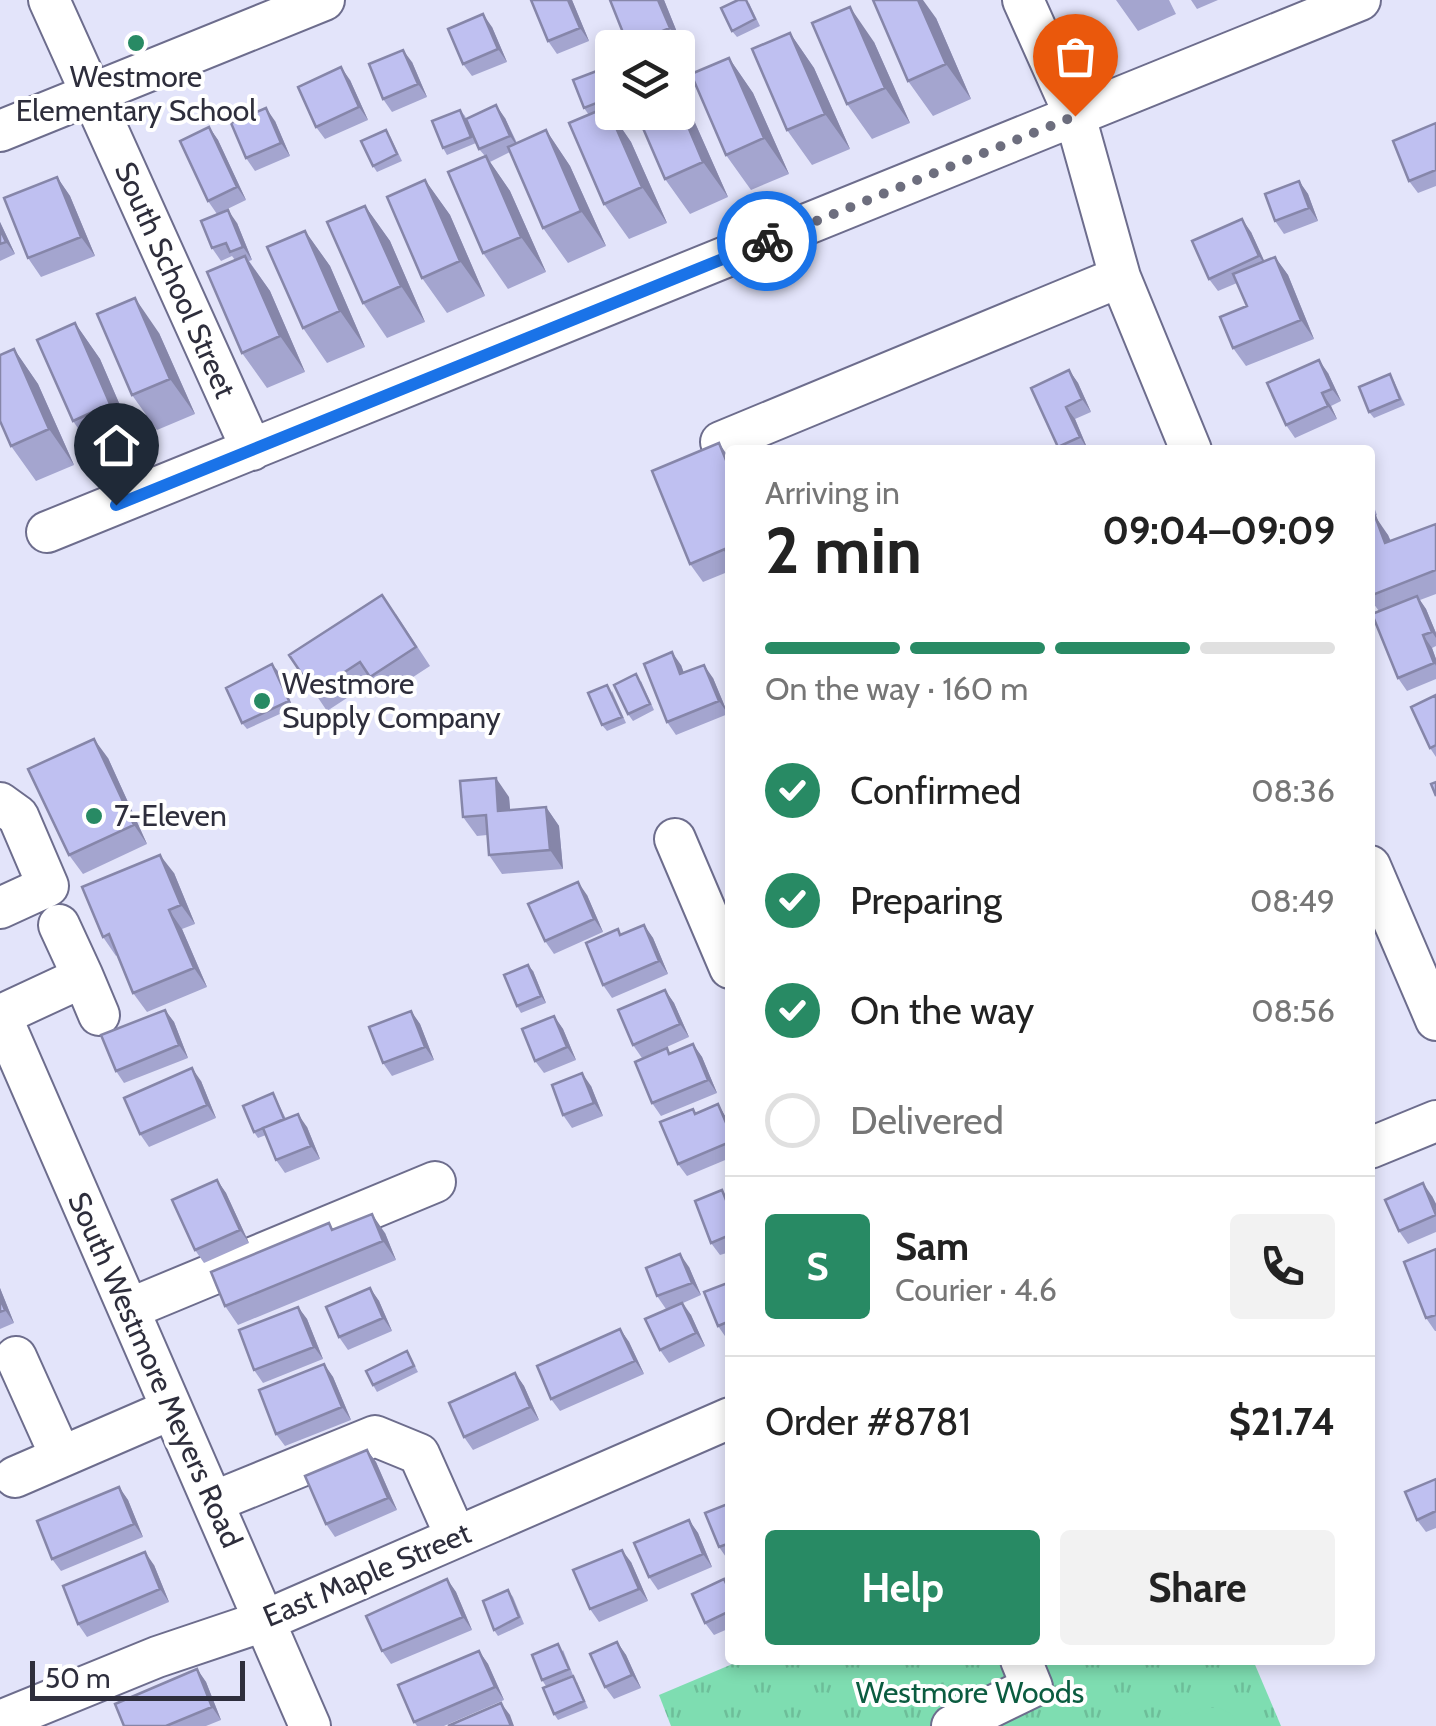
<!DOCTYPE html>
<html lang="en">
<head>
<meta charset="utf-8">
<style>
	body { margin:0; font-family:Cabin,sans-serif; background:#f2f2f2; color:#222; height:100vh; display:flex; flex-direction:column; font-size:38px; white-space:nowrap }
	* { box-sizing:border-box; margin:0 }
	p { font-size:32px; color:#767676 }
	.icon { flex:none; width:55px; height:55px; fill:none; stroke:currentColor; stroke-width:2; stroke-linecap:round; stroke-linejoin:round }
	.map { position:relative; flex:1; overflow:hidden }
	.drawer { position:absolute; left:725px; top:445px; width:650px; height:1220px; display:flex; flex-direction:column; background:#fff; border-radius:10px; box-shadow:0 5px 15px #0003 }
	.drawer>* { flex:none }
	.tools { position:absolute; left:595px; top:30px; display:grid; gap:20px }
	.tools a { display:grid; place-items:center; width:100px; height:100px; border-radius:10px; background:#fff; box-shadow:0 5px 15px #0003; font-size:50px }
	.scale { position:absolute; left:30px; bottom:25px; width:215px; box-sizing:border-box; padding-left:10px; border:5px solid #2e2e3c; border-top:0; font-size:28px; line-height:35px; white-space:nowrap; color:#2e2e3c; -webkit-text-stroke:8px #fff; paint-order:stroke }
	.pin { position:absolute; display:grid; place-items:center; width:85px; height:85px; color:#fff; margin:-102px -42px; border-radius:50% 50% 50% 0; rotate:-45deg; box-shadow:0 0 10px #0007 }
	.pin .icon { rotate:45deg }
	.courier { position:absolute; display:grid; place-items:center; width:100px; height:100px; margin:-50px; border:8px solid #1a73e8; border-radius:50%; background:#fff; color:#222; box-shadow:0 2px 12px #0007 }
	.summary em { font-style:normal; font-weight:800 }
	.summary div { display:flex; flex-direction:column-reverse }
	.summary { display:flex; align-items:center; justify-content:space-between; height:170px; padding:0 40px }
	h1 { font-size:65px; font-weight:800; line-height:75px }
	.bar { display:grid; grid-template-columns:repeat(4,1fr); gap:15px 10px; align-content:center; height:120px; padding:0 40px }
	.bar i { height:12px; border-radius:8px; background:#e0e0e0 }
	.bar .on { background:#288a64 }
	.bar p { grid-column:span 4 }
	.line { display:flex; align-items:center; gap:25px; padding:0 40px; border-top:2px solid #e0e0e0 }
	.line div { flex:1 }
	.round { display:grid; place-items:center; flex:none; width:105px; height:105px; border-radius:10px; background:#f2f2f2 }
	ol { padding:0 40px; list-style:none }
	li { display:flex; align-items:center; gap:30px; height:110px }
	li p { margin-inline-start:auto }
	li .icon { padding:10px; border-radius:50%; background:#288a64; color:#fff; stroke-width:4 }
	li:last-child { color:#767676 }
	li i { width:55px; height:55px; border:5px solid #e0e0e0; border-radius:50% }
	.cta { display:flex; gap:20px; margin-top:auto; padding:20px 40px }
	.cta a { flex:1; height:115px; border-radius:10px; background:#288a64; color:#fff; font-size:40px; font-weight:800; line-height:115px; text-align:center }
	.cta a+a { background:#f2f2f2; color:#222 }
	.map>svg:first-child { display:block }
	.grass { fill:url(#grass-tufts) }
	.pitch { fill:#7eddb1 }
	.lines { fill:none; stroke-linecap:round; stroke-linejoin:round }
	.minor-casing { stroke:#6d6d8d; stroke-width:44 }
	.minor { stroke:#fff; stroke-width:40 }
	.wall { fill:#a4a5cf }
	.shaded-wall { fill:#8686a9 }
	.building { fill:#bfc0f1; stroke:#8686a9; stroke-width:2.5 }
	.done { stroke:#6d6e7e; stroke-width:10; stroke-dasharray:0 18 }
	.route { stroke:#1a73e8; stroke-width:12 }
	.poi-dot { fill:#288a64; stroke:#fff; stroke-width:4 }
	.labels { text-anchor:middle; stroke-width:8; stroke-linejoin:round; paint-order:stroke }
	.poi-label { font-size:30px; fill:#2e2e3c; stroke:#fff; text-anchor:start }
	.street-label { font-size:30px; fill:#2e2e3c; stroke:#fff }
	.park-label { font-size:30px; fill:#0b5c40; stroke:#fff }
</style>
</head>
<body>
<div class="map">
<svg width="1436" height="1726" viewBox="0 0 1436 1726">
	<defs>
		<pattern id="grass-tufts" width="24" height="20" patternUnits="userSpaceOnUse" patternTransform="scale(2.5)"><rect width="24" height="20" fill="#7eddb1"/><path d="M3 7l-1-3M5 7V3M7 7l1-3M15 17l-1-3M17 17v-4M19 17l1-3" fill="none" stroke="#6dbe99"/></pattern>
	</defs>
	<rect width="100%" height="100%" fill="#e3e4fa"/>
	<path class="grass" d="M742,1660H1253L1281,1726H671L659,1695Z"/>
	<path class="pitch" d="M1202,1708H1219L1232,1714L1237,1726H1150Z"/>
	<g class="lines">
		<g class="minor-casing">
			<path id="minor" d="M49,0L252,450
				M1023,0L1075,116L1120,277L1191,450
				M0,131L324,0
				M721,442L1120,277
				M47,532L1360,0
				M0,803L18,816L48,886L0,908
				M675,839L730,968
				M1370,866L1436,1020
				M83,977L99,1015
				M0,1014L310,1726
				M1,1015L83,977L59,925
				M1370,1148L1436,1121
				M129,1309L435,1182
				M16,1357L61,1457
				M15,1477L172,1409
				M213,1502L375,1436L419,1454L456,1537
				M0,1721L157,1657L264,1621L730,1418
				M952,1726L1032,1687L1021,1660"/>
		</g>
		<use href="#minor" class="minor"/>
	</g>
	<path class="wall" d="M531,0H572L589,41L557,54L548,41Z
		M610,0H664L683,47L678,50V48H630Z
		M1116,0H1169L1176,14L1138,31Z
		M1191,0H1218L1197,9Z
		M749,3L760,26L737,37L732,31Z
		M936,18L971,99L933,116L908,81Z
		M492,27L507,62L472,76L463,64Z
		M790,33L814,68L850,149L812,165L787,130Z
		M874,42L910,123L872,139L847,104Z
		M729,58L753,93L789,174L751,190L726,155Z
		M412,62L427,97L392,112L383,99Z
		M612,70V112H615L612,114L631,142L667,223L629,239L604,204L589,115L584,108Z
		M350,80L368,120L325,139L316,127Z
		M460,110L465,116L476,143L447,155L443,148Z
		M692,116L728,197L690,214L665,179Z
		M505,118L517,143L546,130L570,166L606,246L568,263L543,228L510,152L490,162L510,191L546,272L508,289L483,253L485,156L479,149Z
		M275,121L290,156L255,171L246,158Z
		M1436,123V186L1418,193L1409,181Z
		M209,127L218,140L246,200L217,214L208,201Z
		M390,136L402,161L377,172L373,166Z
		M57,177L70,196L95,256L41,277L28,258Z
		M425,180L450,215L485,296L447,313L422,278Z
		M1299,181L1308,194L1318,221L1284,234L1275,221Z
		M365,206L390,241L425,322L387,338L363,303Z
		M0,222L15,254L0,261Z
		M237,223L252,260L249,261L270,291L305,372L267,388L242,353L235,260L232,256L221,261L212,248Z
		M305,231L330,266L365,347L327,363L303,328Z
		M1251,232L1264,261L1275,257L1288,275L1314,339L1246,366L1233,348L1247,306L1237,283L1218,291L1209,279Z
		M75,323L100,359L135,440L97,456L73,421Z
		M159,333L195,414L157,430L132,395Z
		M14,349L38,384L74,465L36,481L11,446Z
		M1069,370L1078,383L1091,412L1075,419L1088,450H1060L1058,447Z
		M1328,373L1341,401L1331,406L1337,419L1295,438L1286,425Z
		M1390,374L1394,381L1405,405L1374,418L1369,412Z
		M730,459V571L703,582L690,564Z
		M1370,496L1377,515L1370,518Z
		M1370,518L1388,535L1391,541L1436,524V594L1420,600L1426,609L1436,633V646L1432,648L1436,659V679L1407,691L1398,678L1379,611L1370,599Z
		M396,614L430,666L384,696L373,681L327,711L289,655Z
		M681,665L684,673L713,678L728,714L676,735L667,722Z
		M277,670L293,708L247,729L242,723Z
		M641,681L654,710L633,721L628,714Z
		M612,691L626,723L607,731L602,725Z
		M1436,695V757L1430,748Z
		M108,758L147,844L83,874L69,855Z
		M509,797L510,810L546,807L559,826L563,869L502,874L489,855L487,835L477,836L463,817Z
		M174,873L195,924L182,929L207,987L147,1012L133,993L117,955L116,956L103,937Z
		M587,895L603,932L554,954L545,941Z
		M644,925L653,938L668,974L612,998L603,985L622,934Z
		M533,971L546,1003L521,1013L517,1006Z
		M665,990L674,1003L689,1037L642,1058L633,1045Z
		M165,1010L174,1022L188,1058L124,1083L116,1071Z
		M411,1011L420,1024L434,1060L392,1076L383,1063Z
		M554,1016L563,1029L576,1060L544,1073L535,1061Z
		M693,1044L702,1057L717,1093L661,1116L652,1103L667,1048L670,1053Z
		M201,1081L216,1118L149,1147L140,1134Z
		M591,1086L603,1116L572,1128L563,1115Z
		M273,1093L286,1119L307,1127L320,1159L285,1173L276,1160L266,1135L258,1138L254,1132Z
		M693,1109L696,1113L727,1117L730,1124V1158L687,1176L678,1164Z
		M217,1180L226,1193L249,1243L204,1263L195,1250Z
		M722,1190L730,1201V1252L720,1255L711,1243Z
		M1432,1196L1436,1204V1232L1408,1244L1399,1231Z
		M333,1230L385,1233L396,1260L238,1325L225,1306Z
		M1436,1249V1331H1435L1426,1318Z
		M689,1267L701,1295L683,1303L691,1315L705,1346L669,1363L660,1350L682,1303L666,1309L657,1296Z
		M730,1282V1337L727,1339L718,1326Z
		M0,1288L14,1323L0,1329Z
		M370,1288L379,1301L392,1331L348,1350L339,1337Z
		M298,1307L307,1319L323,1359L263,1383L254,1370Z
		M620,1329L629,1342L644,1374L560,1411L551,1399Z
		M411,1358L418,1372L377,1392L373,1385Z
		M324,1364L333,1377L351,1420L285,1446L276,1434Z
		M515,1373L524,1386L539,1420L473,1450L464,1437Z
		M367,1450L376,1462L397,1510L335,1537L326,1524Z
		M1436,1479V1528L1426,1532L1417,1520Z
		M119,1487L128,1500L143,1537L61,1571L52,1559Z
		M730,1503V1559L728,1560L719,1547Z
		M689,1520L698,1533L712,1567L658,1590L649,1577Z
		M631,1562L648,1601L599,1622L590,1609Z
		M154,1565L169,1602L87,1637L78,1624Z
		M447,1579L456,1592L472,1630L391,1664L382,1651Z
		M724,1579L730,1588V1628L714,1635L705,1623Z
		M508,1590L513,1597L524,1624L498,1636L494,1630Z
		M617,1642L626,1655L641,1688L614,1699L605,1687Z
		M563,1650L573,1675L546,1686L542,1680Z
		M479,1651L488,1664L504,1700L444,1726H417L414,1722Z
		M197,1669L206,1682L221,1720L206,1726H124Z
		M577,1682L588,1708L558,1720L554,1714Z"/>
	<path class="shaded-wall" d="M568,0H572L589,41L580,28Z
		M658,0H664L683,47L670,28Z
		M918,0H923L936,18L971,99L946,64Z
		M850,7L874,42L910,123L885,88Z
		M483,14L492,27L507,62L498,49Z
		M790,33L814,68L850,149L825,114Z
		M403,50L412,62L427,97L418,84Z
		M729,58L753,93L789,174L764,138Z
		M341,67L350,80L368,120L359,107Z
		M678,95L692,116L728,197L703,162L678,103Z
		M496,105L505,118L519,149L510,136Z
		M607,107L631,142L667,223L642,187Z
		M266,108L275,121L290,156L281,143Z
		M209,127L218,140L246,200L237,187Z
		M546,130L570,166L606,246L581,211Z
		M486,156L510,191L546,272L521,237Z
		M57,177L70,196L95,256L81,237Z
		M425,180L450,215L485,296L460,261Z
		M1299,181L1308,194L1318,221L1309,208Z
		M365,206L390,241L425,322L401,286Z
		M228,210L237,223L252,260L243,247Z
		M1242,219L1251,232L1268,269L1259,256Z
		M0,222L15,254L6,242L0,229Z
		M305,231L330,266L365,347L340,311Z
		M245,256L270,291L305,372L280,336Z
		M1275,257L1288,275L1314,339L1301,320Z
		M135,298L159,333L195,414L170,379Z
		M75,323L100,359L135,440L110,404Z
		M14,349L38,384L74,465L49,429Z
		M1319,360L1328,373L1341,401L1332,389Z
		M1069,370L1078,383L1091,412L1082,399Z
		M1322,393L1331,406L1337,419L1328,406Z
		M1066,407L1075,419L1088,450L1080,437Z
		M719,443L730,459V470Z
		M1375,516L1388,535L1399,562L1385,543Z
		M1417,596L1426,609L1436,633V638L1432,632Z
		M1423,635L1432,648L1436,659V666Z
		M672,652L681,665L689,687L680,674Z
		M272,664L277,670L293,708L289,701Z
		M704,665L713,678L728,714L719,701Z
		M94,739L108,758L147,844L134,825Z
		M496,778L509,797L512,830L498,811Z
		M546,807L559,826L563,869L550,850Z
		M160,855L174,873L195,924L181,905Z
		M578,882L587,895L603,932L594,919Z
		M169,910L182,929L207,987L194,968Z
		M644,925L653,938L668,974L659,961Z
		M528,965L533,971L546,1003L541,996Z
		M665,990L674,1003L689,1037L680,1024Z
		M165,1010L174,1022L188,1058L179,1045Z
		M411,1011L420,1024L434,1060L425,1047Z
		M554,1016L563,1029L576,1060L567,1047Z
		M693,1044L702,1057L717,1093L708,1080Z
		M192,1068L201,1081L216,1118L207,1105Z
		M582,1073L591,1086L603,1116L594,1103Z
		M718,1104L730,1124V1132Z
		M298,1114L307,1127L320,1159L311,1146Z
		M217,1180L226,1193L249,1243L240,1230Z
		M1423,1183L1432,1196L1436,1204V1212Z
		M372,1214L385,1233L396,1260L383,1241Z
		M680,1254L689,1267L701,1295L692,1283Z
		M0,1288L14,1323L5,1310L0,1298Z
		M370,1288L379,1301L392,1331L383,1318Z
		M682,1303L691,1315L705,1346L696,1333Z
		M298,1307L307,1319L323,1359L314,1347Z
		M620,1329L629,1342L644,1374L635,1361Z
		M324,1364L333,1377L351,1420L342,1407Z
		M515,1373L524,1386L539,1420L530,1407Z
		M367,1450L376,1462L397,1510L388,1498Z
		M119,1487L128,1500L143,1537L134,1524Z
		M689,1520L698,1533L712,1567L703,1554Z
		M622,1550L631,1562L648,1601L639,1589Z
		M145,1552L154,1565L169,1602L160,1589Z
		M447,1579L456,1592L472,1630L463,1617Z
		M617,1642L626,1655L641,1688L632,1675Z
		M479,1651L488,1664L504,1700L495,1687Z
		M197,1669L206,1682L221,1720L212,1707Z
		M501,1703L510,1715L514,1726H511Z"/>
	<path class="building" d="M531,0H568L580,28L548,41Z
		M610,0H658L670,28L628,45Z
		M738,0H746L755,19L732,31L721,8Z
		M873,0H918L946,64L908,81Z
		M850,7L885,88L847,104L812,23Z
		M483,14L498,49L463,64L448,29Z
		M790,33L825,114L787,130L752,49Z
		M403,50L418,84L383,99L369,64Z
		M729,58L764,138L726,155L691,74Z
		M610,66L612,73V97L584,108L573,80Z
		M341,67L359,107L316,127L298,87Z
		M678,103L703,162L665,179L636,112H678Z
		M496,105L510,136L479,149L466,119Z
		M607,107L642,187L604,204L569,123Z
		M266,108L281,143L246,158L231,123Z
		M460,110L471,137L443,148L432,121Z
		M1436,123V170L1409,181L1393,141Z
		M209,127L237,187L208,201L180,141Z
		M386,130L397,154L373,166L361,141Z
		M546,130L581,211L543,228L508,147Z
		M486,156L521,237L483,253L448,172Z
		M57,177L81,237L28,258L4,198Z
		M425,180L460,261L422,278L387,197Z
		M1299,181L1309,208L1275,221L1265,194Z
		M365,206L401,286L363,303L327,222Z
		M228,210L243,247L230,252L226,243L212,248L201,221Z
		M1242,219L1259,256L1209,279L1192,241Z
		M0,229L6,242L0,244Z
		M305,231L340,311L303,328L267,247Z
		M245,256L280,336L242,353L207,272Z
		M1275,257L1301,320L1233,348L1220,317L1247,306L1233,274Z
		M135,298L170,379L132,395L97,314Z
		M75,323L110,404L73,421L37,340Z
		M14,349L49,429L11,446L0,421V355Z
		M1319,360L1332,389L1322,393L1328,406L1286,425L1267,383Z
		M1069,370L1082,399L1066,407L1080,437L1058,447L1031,388Z
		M1390,374L1400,399L1369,412L1359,387Z
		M719,443L730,470V562L725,549L690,564L652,471Z
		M1375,516L1385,543L1436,524V570L1370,596V518Z
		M382,595L416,647L370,677L360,662L314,692L289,655Z
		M1417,596L1432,632L1423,635L1434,663L1398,678L1372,614Z
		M672,652L680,674L704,665L719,701L667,722L644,664Z
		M272,664L289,701L242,723L226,688Z
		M636,674L650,704L628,714L614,685Z
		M607,685L622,717L602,725L588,693Z
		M1436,695V745L1430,748L1411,707Z
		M94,739L134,825L69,855L28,769Z
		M496,778L498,811L546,807L550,850L489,855L486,815L463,817L460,781Z
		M1436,782V796L1431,784Z
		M160,855L181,905L169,910L194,968L133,993L109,934L103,937L82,887Z
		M578,882L594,919L545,941L528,904Z
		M644,925L659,961L603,985L586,943L618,929L620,935Z
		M528,965L541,996L517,1006L504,975Z
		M665,990L680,1024L633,1045L618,1010Z
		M165,1010L179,1045L116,1071L101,1035Z
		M411,1011L425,1047L383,1063L369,1027Z
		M554,1016L567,1047L535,1061L522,1029Z
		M693,1044L708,1080L652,1103L635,1062L667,1048L669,1054Z
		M192,1068L207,1105L140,1134L124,1098Z
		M582,1073L594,1103L563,1115L552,1085Z
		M273,1093L284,1119L254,1132L243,1106Z
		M718,1104L730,1132V1142L678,1164L660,1122L693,1109L695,1114Z
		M298,1114L311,1146L276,1160L263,1128Z
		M217,1180L240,1230L195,1250L172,1200Z
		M1423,1183L1436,1215L1399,1231L1385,1200Z
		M722,1190L730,1210V1235L711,1243L695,1201Z
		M372,1214L383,1241L225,1306L211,1272L329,1223L332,1230Z
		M1436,1249V1315L1426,1318L1404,1262Z
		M680,1254L692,1283L657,1296L646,1268Z
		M730,1282V1321L718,1326L704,1292Z
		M370,1288L383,1318L339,1337L326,1307Z
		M0,1298L5,1310L0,1312Z
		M682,1303L696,1333L660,1350L645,1319Z
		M298,1307L314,1347L254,1370L239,1330Z
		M620,1329L635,1361L551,1399L537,1366Z
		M407,1351L414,1366L373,1385L366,1371Z
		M324,1364L342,1407L276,1434L259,1390Z
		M515,1373L530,1407L464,1437L449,1403Z
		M367,1450L388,1498L326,1524L305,1476Z
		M1436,1479V1511L1417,1520L1405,1492Z
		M119,1487L134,1524L52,1559L37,1521Z
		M730,1503V1543L719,1547L705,1513Z
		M689,1520L703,1554L649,1577L634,1543Z
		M622,1550L639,1589L590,1609L573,1570Z
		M145,1552L160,1589L78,1624L63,1586Z
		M447,1579L463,1617L382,1651L366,1616Z
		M724,1579L730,1592V1611L705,1623L692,1594Z
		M508,1590L519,1617L494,1630L483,1601Z
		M617,1642L632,1675L605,1687L590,1654Z
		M558,1644L569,1669L542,1680L532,1655Z
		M479,1651L495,1687L414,1722L398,1685Z
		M197,1669L212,1707L166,1726H124L115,1704Z
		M573,1676L584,1701L554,1714L543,1688Z
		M501,1703L511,1726H448Z"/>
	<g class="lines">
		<path class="done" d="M767,241L1075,116"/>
		<path class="route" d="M116,505L767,241"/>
	</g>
	<g class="poi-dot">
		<circle cx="136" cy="43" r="10"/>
		<circle cx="262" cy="701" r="10"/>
		<circle cx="94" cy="816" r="10"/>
	</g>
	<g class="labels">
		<g class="poi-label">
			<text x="136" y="87" text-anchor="middle">Westmore<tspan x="136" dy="34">Elementary School</tspan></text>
			<text x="282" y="694">Westmore<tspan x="282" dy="34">Supply Company</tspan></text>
			<text x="114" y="826">7-Eleven</text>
		</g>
		<g class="street-label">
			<text transform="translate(175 280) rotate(66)" y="10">South School Street</text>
			<text transform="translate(155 1370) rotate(66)" y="10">South Westmore Meyers Road</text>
			<text transform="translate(367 1575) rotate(-23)" y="10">East Maple Street</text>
		</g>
		<g class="park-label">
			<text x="970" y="1703">Westmore Woods</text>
		</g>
	</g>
</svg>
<div class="tools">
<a><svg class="icon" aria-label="layers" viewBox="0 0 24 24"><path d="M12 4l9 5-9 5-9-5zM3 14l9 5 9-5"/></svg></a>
</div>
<div class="scale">50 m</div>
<div class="pin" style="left:1075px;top:116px;background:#ea580c"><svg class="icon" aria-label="bag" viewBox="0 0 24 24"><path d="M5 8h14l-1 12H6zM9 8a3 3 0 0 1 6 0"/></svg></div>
<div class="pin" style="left:116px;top:505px;background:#1f2937"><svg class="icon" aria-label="home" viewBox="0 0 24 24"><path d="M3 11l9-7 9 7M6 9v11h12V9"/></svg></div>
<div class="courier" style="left:767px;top:241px"><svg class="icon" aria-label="bike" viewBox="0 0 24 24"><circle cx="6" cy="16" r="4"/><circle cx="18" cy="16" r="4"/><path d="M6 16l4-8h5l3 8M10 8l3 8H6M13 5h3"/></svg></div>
<section class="drawer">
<div class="summary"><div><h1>2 min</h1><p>Arriving in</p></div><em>09:04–09:09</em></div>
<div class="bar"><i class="on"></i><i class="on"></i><i class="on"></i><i></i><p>On the way · 160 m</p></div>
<ol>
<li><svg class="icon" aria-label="check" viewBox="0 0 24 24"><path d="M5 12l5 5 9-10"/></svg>Confirmed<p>08:36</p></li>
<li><svg class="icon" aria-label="check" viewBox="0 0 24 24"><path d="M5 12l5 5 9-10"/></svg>Preparing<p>08:49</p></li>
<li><svg class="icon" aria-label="check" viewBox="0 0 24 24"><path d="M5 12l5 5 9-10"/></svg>On the way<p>08:56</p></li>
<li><i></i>Delivered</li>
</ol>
<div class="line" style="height:180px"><b class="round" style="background:#288a64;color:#fff">S</b><div><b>Sam</b><p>Courier · 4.6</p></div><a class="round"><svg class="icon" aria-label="phone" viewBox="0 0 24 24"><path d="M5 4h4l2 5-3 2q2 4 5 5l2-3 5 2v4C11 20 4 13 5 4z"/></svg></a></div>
<div class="line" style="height:130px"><div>Order #8781</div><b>$21.74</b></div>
<div class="cta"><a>Help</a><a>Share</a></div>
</section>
</div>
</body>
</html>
